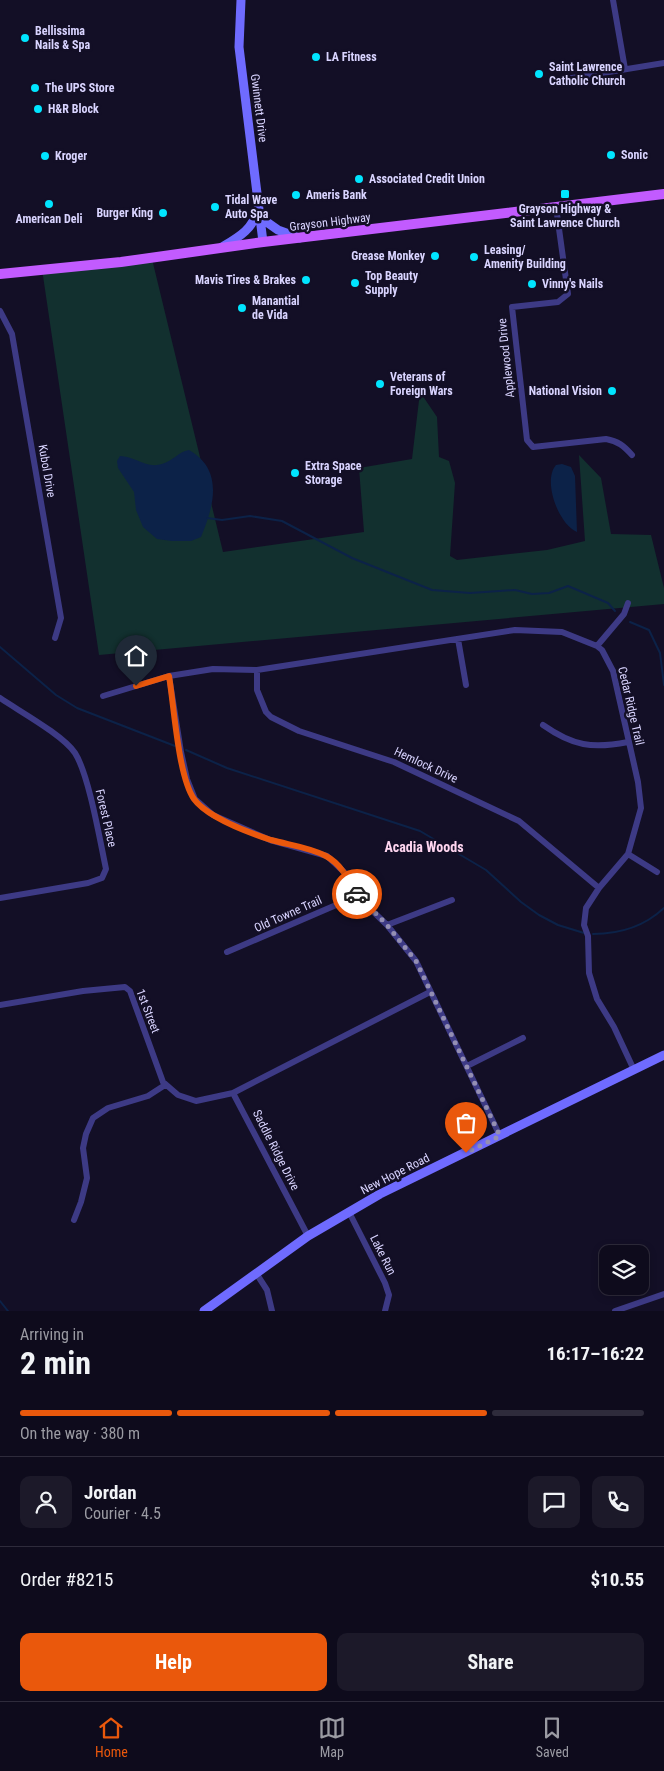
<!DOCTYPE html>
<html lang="en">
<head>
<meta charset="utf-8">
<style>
	body { margin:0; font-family:"Roboto Condensed",sans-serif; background:#1c1929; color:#f1f3f6; height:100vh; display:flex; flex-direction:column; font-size:19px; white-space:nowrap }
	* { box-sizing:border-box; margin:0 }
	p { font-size:16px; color:#9b9ba3 }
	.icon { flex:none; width:28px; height:28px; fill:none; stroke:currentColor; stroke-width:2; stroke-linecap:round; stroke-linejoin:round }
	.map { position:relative; height:1311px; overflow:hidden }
	.drawer { display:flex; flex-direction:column; background:#0e0b1c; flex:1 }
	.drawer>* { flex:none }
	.fabs { position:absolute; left:599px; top:1245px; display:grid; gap:10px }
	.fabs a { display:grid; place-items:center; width:50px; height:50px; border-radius:10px; background:#0e0b1c; box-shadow:0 2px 8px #0003,0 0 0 1px #2e2b3b; font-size:25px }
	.pin { position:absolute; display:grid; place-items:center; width:42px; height:42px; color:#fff; margin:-51px -21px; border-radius:50% 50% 50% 0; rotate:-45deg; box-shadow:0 0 5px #0007 }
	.pin .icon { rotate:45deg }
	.courier { position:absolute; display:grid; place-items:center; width:50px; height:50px; margin:-25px; border:4px solid #ea580c; border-radius:50%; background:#fff; color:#222; box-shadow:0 1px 6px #0007 }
	.head em { font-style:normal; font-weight:700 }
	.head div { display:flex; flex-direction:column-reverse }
	.head { display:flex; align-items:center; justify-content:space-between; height:85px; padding:0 20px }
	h1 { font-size:32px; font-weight:700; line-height:38px }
	.bar { display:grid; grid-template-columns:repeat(4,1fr); gap:8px 5px; align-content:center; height:60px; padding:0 20px }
	.bar i { height:6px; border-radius:4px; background:#2e2b3b }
	.bar .current { background:#ea580c }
	.bar p { grid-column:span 4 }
	.line { display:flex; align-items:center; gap:12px; padding:0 20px; border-top:1px solid #2e2b3b }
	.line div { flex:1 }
	.round { display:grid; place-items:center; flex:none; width:52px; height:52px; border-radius:10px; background:#1c1929 }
	.cta { display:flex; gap:10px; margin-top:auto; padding:10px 20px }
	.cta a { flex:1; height:58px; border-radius:10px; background:#ea580c; color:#fff; font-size:20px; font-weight:700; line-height:58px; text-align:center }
	.cta a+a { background:#1c1929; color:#f1f3f6 }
	.menu { display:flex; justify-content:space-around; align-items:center; height:70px; border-top:1px solid #2e2b3b; background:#0e0b1c; font-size:14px; color:#9b9ba3 }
	.menu a { display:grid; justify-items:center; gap:2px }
	.menu .current { color:#ea580c }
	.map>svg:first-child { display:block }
	.green { fill:#12302f }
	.water { fill:#0c2248 }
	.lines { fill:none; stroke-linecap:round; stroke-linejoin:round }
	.stream { stroke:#0c2248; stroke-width:2 }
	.street { stroke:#3d3a85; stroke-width:6 }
	.secondary { stroke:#6f6bff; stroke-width:9 }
	.primary { stroke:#c25bff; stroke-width:10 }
	.done { stroke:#948fb3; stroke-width:5; stroke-dasharray:0 9 }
	.route { stroke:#ea580c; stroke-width:6 }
	.poi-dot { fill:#00e5ff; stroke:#130f26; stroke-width:2 }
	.labels { text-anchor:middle; stroke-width:5; stroke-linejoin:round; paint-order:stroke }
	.poi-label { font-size:12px; font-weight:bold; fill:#d9d4ff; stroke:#130f26; text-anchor:start }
	.street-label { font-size:12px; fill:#d9d4ff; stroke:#130f26 }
	.neighbourhood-label { font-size:14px; font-weight:bold; fill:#ffd6f0; stroke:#130f26 }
</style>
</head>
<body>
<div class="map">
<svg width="664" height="1311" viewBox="0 0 664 1311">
	<rect width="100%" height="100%" fill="#130f26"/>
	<path class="green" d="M152,259L223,552L364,532L359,468L412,459L420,392L437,417L439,457L449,461L455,483L450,556L457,560L547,550L585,541L579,455L601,478L611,534L651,535L664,588V604L99,655L42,269Z"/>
	<path class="water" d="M189,450C224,470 214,506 201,537L191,541H172L157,539L143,527L136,510L134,492L118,468L117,461L120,456C135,456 146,469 162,464C173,461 178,452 189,450Z
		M562,464L571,467L575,476L577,532C559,525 542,481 556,465Z"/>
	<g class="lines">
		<path class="stream" d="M207,518L222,520L250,516L282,521L352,558L432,590L470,593L515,590L532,594L549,593L568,586L608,603L615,611
			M630,622L649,630L660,653L664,685
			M0,647L56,695L77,708L175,746
			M186,750L227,768L420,831L486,870L521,902L539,915L558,925L584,933
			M593,934C619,934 645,926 664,908
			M0,1301L8,1311"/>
		<path class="street" d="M613,0L625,69
			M566,79L664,63
			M556,207L568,294L558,302L512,307L527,440L533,447L606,439C618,441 624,446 632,455
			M0,311L12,334L61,618L55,638
			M458,639L466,685
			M597,646L624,614L628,603
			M257,670V690L266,712L271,717L299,731L394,762L519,821L599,888
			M169,676L181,752L187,779L195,799L213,815L270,840L327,856L344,872L357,896L387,925L416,961L500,1136
			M103,696L169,676L213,669L257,670L515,630L562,632L597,646L602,650L613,671L638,782L641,808L628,854L599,888L586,908L584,925L588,936L589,973L597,999L614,1027L634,1070
			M0,698C19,711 63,735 75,753C89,775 100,841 106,869L102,878L88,883L0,898
			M543,725C573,746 592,749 628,742
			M628,854L657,872
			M387,925L452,900
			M227,952L357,896
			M0,1005L83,991L125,987L130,991L163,1082L178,1095L196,1101L233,1093L430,992
			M467,1066L523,1038
			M233,1093L308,1236
			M349,1212L385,1283L389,1295L385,1311
			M74,1220L81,1202L87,1178L83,1148L86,1134L93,1118L108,1108L148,1096L165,1085
			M256,1273L267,1290L272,1311
			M615,1311L664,1294"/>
		<path class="secondary" d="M241,0L239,47L263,242
			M261,218L278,230L300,238
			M222,247C237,238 254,229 257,210
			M204,1311L308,1236L380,1194L664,1055"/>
		<path class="primary" d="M0,274L121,262L263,242L664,194"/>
	</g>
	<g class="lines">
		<path class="done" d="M357,894L387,925L416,961L500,1136L466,1153"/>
		<path class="route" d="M136,686L169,676C174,705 178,776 194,799C207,817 250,833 271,840C289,845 309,847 326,856C341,864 349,880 357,894"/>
	</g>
	<g class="poi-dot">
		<circle cx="25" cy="38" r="5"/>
		<circle cx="316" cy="57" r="5"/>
		<circle cx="539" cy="74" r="5"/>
		<circle cx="35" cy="88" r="5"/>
		<circle cx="38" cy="109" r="5"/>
		<circle cx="611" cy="155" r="5"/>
		<circle cx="45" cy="156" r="5"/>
		<circle cx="359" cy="179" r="5"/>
		<rect x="560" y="189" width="10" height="10" rx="2.5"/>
		<circle cx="296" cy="195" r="5"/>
		<circle cx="49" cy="204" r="5"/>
		<circle cx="215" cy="207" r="5"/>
		<circle cx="163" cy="213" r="5"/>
		<circle cx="435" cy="256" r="5"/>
		<circle cx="474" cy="257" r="5"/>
		<circle cx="306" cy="280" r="5"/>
		<circle cx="355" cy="283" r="5"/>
		<circle cx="532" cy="284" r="5"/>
		<circle cx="242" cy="308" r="5"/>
		<circle cx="380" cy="384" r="5"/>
		<circle cx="612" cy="391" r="5"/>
		<circle cx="295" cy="473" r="5"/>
	</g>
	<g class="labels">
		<g class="poi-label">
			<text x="35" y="35">Bellissima<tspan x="35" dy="14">Nails &amp; Spa</tspan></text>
			<text x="326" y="61">LA Fitness</text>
			<text x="549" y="71">Saint Lawrence<tspan x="549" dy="14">Catholic Church</tspan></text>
			<text x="45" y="92">The UPS Store</text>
			<text x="48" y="113">H&amp;R Block</text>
			<text x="621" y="159">Sonic</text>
			<text x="55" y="160">Kroger</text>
			<text x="369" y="183">Associated Credit Union</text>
			<text x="306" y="199">Ameris Bank</text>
			<text x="225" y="204">Tidal Wave<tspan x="225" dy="14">Auto Spa</tspan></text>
			<text x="565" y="213" text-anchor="middle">Grayson Highway &amp;<tspan x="565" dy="14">Saint Lawrence Church</tspan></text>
			<text x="153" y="217" text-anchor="end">Burger King</text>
			<text x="49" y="223" text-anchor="middle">American Deli</text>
			<text x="484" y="254">Leasing/<tspan x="484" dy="14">Amenity Building</tspan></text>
			<text x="425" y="260" text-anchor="end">Grease Monkey</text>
			<text x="365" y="280">Top Beauty<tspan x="365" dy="14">Supply</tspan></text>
			<text x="296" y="284" text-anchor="end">Mavis Tires &amp; Brakes</text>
			<text x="542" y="288">Vinny's Nails</text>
			<text x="252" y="305">Manantial<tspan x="252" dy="14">de Vida</tspan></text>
			<text x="390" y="381">Veterans of<tspan x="390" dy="14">Foreign Wars</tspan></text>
			<text x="602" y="395" text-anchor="end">National Vision</text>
			<text x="305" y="470">Extra Space<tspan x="305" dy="14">Storage</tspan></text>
		</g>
		<g class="street-label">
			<text transform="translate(259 108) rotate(83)" y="4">Gwinnett Drive</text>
			<text transform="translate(330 222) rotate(-7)" y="4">Grayson Highway</text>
			<text transform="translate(506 358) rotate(-96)" y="4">Applewood Drive</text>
			<text transform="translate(47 471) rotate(80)" y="4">Kubol Drive</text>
			<text transform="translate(631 706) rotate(77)" y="4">Cedar Ridge Trail</text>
			<text transform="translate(426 765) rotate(25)" y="4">Hemlock Drive</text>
			<text transform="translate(106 818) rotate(77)" y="4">Forest Place</text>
			<text transform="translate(288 914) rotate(-24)" y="4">Old Towne Trail</text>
			<text transform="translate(148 1011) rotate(69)" y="4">1st Street</text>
			<text transform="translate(276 1150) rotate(63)" y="4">Saddle Ridge Drive</text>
			<text transform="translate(395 1174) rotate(-27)" y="4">New Hope Road</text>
			<text transform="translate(383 1255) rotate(63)" y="4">Lake Run</text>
		</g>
		<g class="neighbourhood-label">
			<text x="424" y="852">Acadia Woods</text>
		</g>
	</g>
</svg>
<div class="fabs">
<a><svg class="icon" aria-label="layers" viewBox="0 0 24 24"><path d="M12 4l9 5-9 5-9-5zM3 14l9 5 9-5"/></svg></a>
</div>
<div class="pin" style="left:466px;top:1153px;background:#ea580c"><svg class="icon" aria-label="bag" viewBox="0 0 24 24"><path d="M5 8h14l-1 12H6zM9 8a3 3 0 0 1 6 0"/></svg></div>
<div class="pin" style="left:136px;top:686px;background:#1f2937"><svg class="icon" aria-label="home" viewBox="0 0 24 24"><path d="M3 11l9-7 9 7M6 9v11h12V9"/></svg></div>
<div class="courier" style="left:357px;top:894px"><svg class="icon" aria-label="car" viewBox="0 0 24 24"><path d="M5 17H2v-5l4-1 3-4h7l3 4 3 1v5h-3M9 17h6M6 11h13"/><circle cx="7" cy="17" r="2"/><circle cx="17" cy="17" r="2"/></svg></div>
</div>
<section class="drawer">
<div class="head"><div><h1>2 min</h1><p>Arriving in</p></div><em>16:17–16:22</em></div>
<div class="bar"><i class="current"></i><i class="current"></i><i class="current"></i><i></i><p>On the way · 380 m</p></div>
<div class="line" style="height:90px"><a class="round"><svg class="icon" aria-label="person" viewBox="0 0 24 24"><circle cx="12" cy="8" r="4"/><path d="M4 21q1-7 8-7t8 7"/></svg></a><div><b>Jordan</b><p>Courier · 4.5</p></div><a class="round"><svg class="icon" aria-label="chat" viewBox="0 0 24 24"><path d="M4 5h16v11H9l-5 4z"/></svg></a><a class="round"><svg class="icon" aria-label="phone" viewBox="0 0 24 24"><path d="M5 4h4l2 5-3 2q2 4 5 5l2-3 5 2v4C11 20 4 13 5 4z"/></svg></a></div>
<div class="line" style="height:65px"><div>Order #8215</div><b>$10.55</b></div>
<div class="cta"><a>Help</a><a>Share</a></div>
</section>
<nav class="menu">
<a class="current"><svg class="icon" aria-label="home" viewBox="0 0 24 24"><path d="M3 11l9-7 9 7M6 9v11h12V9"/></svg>Home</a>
<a><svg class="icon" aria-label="map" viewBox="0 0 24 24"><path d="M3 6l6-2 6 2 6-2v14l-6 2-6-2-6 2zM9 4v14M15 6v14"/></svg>Map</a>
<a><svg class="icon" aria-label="saved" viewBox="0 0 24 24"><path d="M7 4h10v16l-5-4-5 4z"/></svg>Saved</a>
</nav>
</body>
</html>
